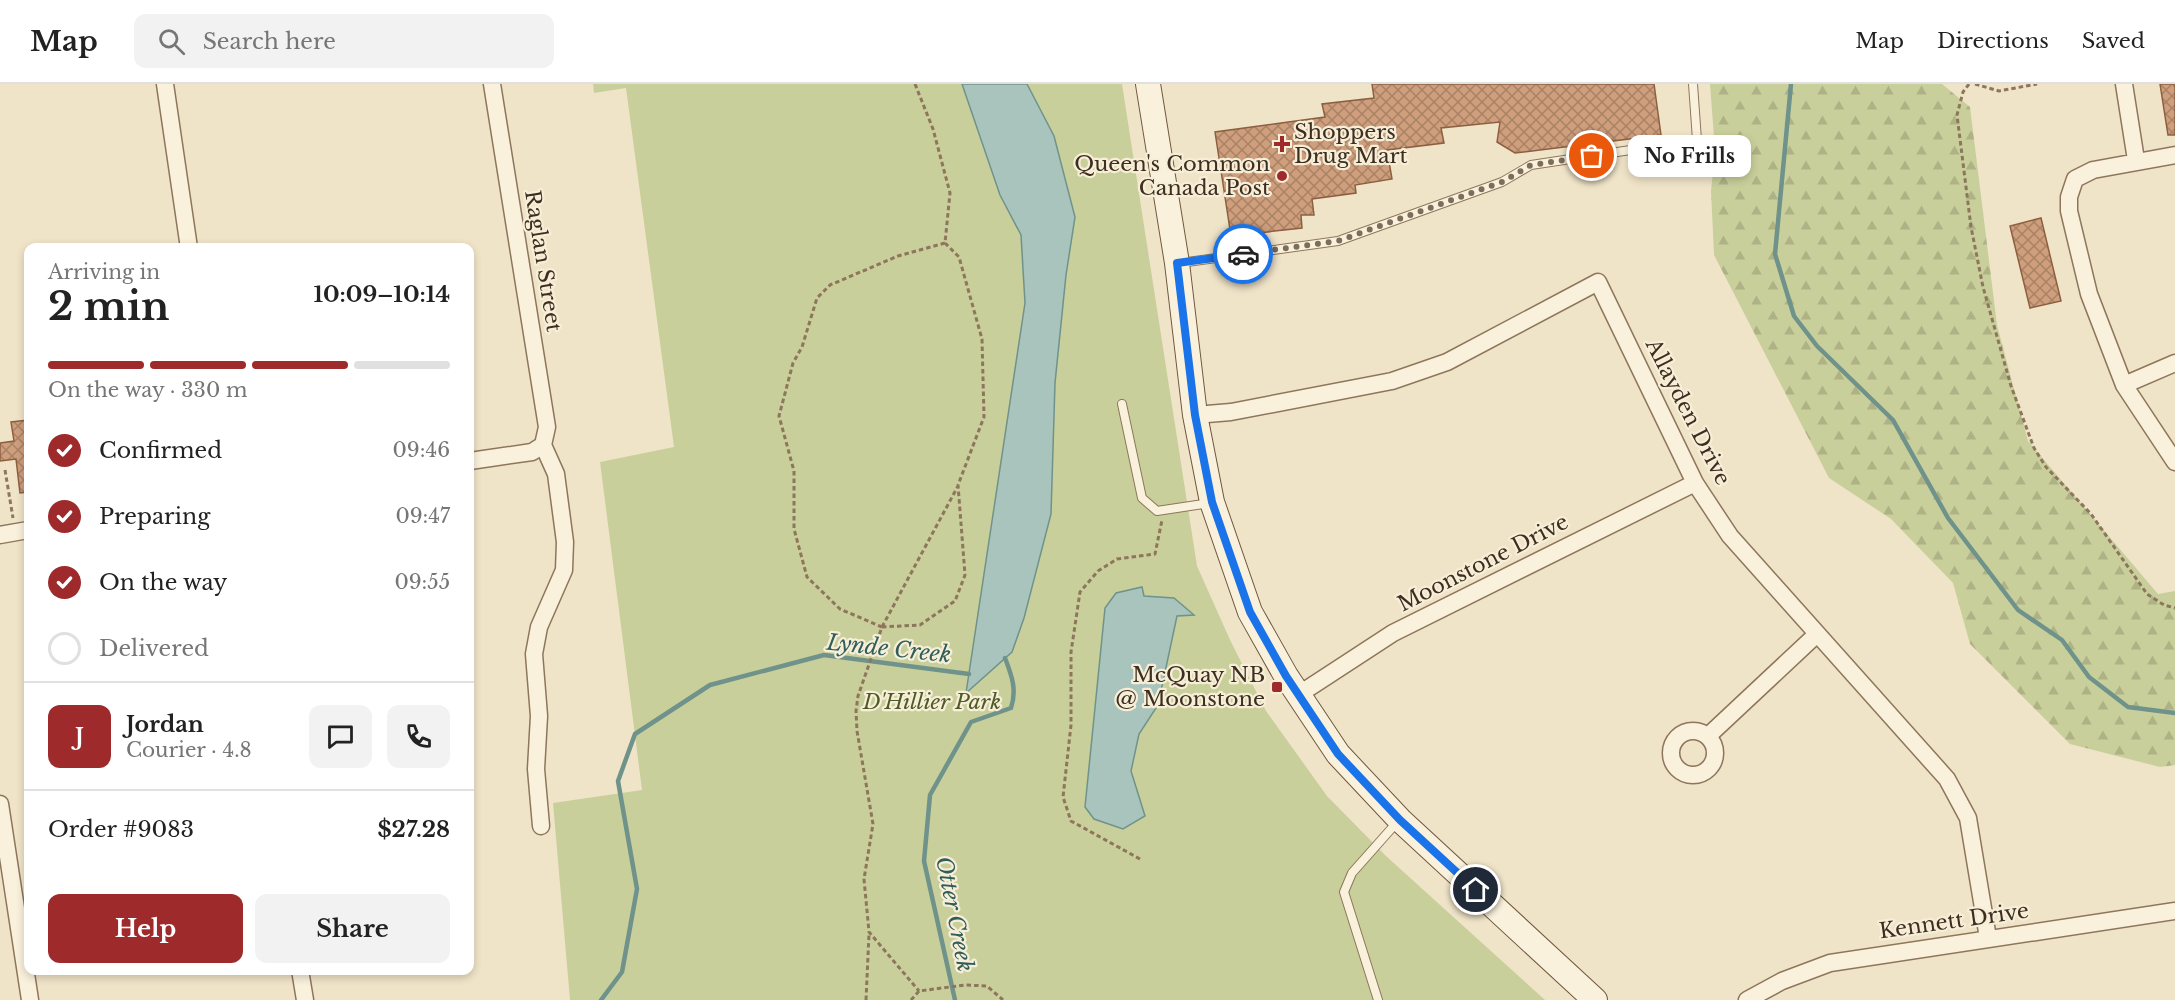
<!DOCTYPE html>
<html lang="en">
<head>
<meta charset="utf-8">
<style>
	body { margin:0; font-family:"Libre Baskerville",serif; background:#f2f2f2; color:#222; height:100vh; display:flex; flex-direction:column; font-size:22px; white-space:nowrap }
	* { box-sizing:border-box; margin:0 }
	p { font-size:20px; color:#767676 }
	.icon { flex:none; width:33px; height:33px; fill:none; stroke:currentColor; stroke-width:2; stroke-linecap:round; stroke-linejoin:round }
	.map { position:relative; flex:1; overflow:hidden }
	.sheet { position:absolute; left:24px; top:159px; width:450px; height:732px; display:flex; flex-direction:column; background:#fff; border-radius:12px; box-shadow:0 3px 9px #0003 }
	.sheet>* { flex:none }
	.pin { position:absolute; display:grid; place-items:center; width:51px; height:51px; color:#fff; margin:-26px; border:3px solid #fff; border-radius:50%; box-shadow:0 2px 6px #0007 }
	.courier { position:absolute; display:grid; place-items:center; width:60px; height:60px; margin:-30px; border:4px solid #1a73e8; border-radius:50%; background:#fff; color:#222; box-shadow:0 2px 8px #0007 }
	.bubble { position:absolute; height:42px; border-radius:12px; background:#fff; box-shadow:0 3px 9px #0003; font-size:20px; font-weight:700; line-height:42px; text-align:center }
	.overview em { font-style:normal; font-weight:700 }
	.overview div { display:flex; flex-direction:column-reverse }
	.overview { display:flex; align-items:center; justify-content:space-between; height:102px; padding:0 24px }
	h1 { font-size:39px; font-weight:700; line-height:45px }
	.bar { display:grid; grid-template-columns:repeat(4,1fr); gap:9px 6px; align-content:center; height:72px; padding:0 24px }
	.bar i { height:8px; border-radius:4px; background:#e0e0e0 }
	.bar .current { background:#9e2a2b }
	.bar p { grid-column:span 4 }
	.line { display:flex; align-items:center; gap:15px; padding:0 24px; border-top:2px solid #e0e0e0 }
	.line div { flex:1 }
	.round { display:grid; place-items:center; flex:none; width:63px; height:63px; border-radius:12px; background:#f2f2f2 }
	ol { padding:0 24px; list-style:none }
	li { display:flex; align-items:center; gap:18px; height:66px }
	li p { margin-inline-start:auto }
	li .icon { padding:6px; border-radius:50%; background:#9e2a2b; color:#fff; stroke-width:4 }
	li:last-child { color:#767676 }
	li i { width:33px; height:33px; border:3px solid #e0e0e0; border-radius:50% }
	.primary-button { display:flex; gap:12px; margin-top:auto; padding:12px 24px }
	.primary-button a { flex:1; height:69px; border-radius:12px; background:#9e2a2b; color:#fff; font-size:24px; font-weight:700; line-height:69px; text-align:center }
	.primary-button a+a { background:#f2f2f2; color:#222 }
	header { display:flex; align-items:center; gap:36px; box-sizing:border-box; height:84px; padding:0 30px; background:#fff; border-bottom:2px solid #e0e0e0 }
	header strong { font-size:28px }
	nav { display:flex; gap:33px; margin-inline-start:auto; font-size:21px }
	.search { width:420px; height:54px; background:#f2f2f2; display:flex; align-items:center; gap:15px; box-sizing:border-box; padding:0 21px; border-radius:12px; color:#767676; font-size:22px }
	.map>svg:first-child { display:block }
	.forest { fill:url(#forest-firs) }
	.green { fill:#c9cf9b }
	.water { fill:#a9c4bc; stroke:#6f938a; stroke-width:1.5 }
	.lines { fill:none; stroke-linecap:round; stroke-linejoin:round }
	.stream { stroke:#6f938a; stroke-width:4.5 }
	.building { fill:url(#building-cross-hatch); stroke:#8d5f41; stroke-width:1.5 }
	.lane-casing { stroke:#8d765c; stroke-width:10 }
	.street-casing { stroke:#8d765c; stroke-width:19 }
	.secondary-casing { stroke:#6f573f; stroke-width:26 }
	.path { stroke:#8d765c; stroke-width:3; stroke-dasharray:4.5 3; stroke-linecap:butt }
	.lane { stroke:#faf1dc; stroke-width:8 }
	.street { stroke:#faf1dc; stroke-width:16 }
	.secondary { stroke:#faf1dc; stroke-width:24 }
	.done { stroke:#7c6e5b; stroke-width:6; stroke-dasharray:0 10.8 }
	.route { stroke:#1a73e8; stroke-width:8 }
	.poi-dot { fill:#9e2a2b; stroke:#f7eed8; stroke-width:2 }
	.labels { text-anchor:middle; stroke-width:4.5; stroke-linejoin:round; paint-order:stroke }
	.poi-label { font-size:21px; fill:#3d2e20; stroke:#f7eed8; text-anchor:end }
	.street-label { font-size:21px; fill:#3d2e20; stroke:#f7eed8 }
	.park-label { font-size:21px; font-style:italic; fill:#4d5a26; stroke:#f7eed8 }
	.water-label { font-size:22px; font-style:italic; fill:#2f5d5a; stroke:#f7eed8 }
</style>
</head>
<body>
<header>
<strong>Map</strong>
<div class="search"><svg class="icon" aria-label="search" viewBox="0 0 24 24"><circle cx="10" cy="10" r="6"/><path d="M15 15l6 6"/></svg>Search here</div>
<nav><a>Map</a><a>Directions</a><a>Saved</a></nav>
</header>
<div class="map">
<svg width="2175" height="916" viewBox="0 0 2175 916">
	<defs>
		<pattern id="forest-firs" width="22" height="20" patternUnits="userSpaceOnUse" patternTransform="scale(1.5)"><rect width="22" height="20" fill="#c9cf9b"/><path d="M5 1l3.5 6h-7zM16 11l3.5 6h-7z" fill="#aeb285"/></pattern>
		<pattern id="building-cross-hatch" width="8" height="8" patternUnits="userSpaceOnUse" patternTransform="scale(1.5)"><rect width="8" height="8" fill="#cf9f7d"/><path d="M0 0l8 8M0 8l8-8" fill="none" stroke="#a98266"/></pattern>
	</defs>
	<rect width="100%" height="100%" fill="#f0e4c8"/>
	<path class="forest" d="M1710,0H1942L1970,23L1997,241L2028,357L2158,510L2175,507V681L2160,683L2070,660L1970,560L1953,499L1891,435L1829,394L1714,171L1711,107L1715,67Z"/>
	<path class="green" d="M593,0H1122L1197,482L1231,558L1266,627L1327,712L1386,772L1545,916H570L553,719L642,706L600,378L674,363L626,4L594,9Z"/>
	<path class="water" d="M962,0H1027L1054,52L1075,133L1066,191L1055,299L1051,430L1024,534L1012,568L966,609L1025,219L1021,151L1000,111Z
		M1142,503L1144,512L1174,514L1194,531L1177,532L1158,621L1139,650L1131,687L1145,732L1123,745L1094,735L1085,723L1105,524L1116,509Z"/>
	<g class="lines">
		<path class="stream" d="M1791,0L1775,170L1794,232L1817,262L1893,336L1948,434L2018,526L2062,556L2089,593L2128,623L2175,629
			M601,916L622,888L637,805L618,697L635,650L710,601L824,571L969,590
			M955,916L924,777L930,711L971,638L1011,624C1017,606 1012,592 1005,574"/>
	</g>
	<path class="building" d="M1372,0H1654L1661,51L1515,69L1497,58L1500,38L1441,44L1444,59L1387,66L1392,95L1355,101L1356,109L1312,115L1314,131H1301L1302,144L1231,152L1215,48L1325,33L1322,20L1374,14Z
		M2160,0H2175V51H2168Z
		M2041,134L2061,217L2030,224L2010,142Z
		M28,336V408L20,409L16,375L0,377V359L14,357L11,338Z"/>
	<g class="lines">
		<g class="lane-casing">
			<path id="lane" d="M1180,179L1338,157L1502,98L1531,81L1697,56L1693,0
				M1122,320L1142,414L1157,427L1210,419
				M1378,916L1344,808L1352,789L1399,736"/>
		</g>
		<g class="street-casing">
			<path id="street" d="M165,0L189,164
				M492,0L547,343L543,361
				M2124,0L2136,76
				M2175,71L2093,86L2075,95L2069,113V127L2089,210L2124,301L2175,378
				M2124,301L2175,279
				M1195,331L1231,328L1392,297L1447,278L1598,198L1695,399L1730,452L1947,695L1968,734L1988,854
				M470,377L532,368L543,361
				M0,451L28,446
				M1298,611L1393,549L1695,399
				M1671 669a22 22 0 1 1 44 0a22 22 0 1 1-44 0Z
				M1708,652L1817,550
				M0,720L30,916
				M541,742L536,685L539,632L534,570L539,543L564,486L565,458L556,390L543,361
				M300,886L305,916
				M1747,916L1782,897L1830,879L2175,827"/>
		</g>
		<g class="secondary-casing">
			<path id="secondary" d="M1148,0L1177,179L1195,331L1212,418L1250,528L1286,592L1338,670L1400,736L1595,916"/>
		</g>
		<path class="path" d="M915,0L933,45L950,109L945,159L898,172L830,201L817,214L802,263L793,279L779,332L794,387V445L807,493L840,525L882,543L858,612L856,627L857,647L873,740L864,795L869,848L919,907
			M1969,0L1963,8L1957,31L1971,143L1983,203L2011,302L2034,364L2046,383L2091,430L2147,510L2164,521L2175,524
			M1975,0L1999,7L2037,0
			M5,386L13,434
			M882,543L920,541L955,517L965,491L958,401L984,333L982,255L959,173L945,159
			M882,543L958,402
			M1140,775L1071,737L1063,713L1071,641V568L1080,508L1098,487L1117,475L1155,470L1162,436
			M866,916L869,850
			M911,916L919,907L965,901L987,902L1003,916"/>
		<use href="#lane" class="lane"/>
		<use href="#street" class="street"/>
		<use href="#secondary" class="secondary"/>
	</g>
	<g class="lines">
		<path class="done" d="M1243,170L1338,157L1502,98L1531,81L1592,72"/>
		<path class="route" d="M1243,170L1177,179L1195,331L1212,418L1250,528L1286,592L1338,670L1400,736L1476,806"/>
	</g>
	<g class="poi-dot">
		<path d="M1279 51h6v6h6v6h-6v6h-6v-6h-6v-6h6z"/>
		<circle cx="1282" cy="92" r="6"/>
		<rect x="1271" y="597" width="12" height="12" rx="3"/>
	</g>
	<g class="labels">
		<g class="poi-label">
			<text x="1294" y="55" text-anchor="start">Shoppers<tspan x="1294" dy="24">Drug Mart</tspan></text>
			<text x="1270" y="87">Queen's Common<tspan x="1270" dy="24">Canada Post</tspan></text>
			<text x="1265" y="598">McQuay NB<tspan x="1265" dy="24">@ Moonstone</tspan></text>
		</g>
		<g class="street-label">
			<text transform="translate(543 177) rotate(81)" y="7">Raglan Street</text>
			<text transform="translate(1688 328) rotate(63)" y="7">Allayden Drive</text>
			<text transform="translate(1483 479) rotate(-27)" y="7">Moonstone Drive</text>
			<text transform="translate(1954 837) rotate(-8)" y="7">Kennett Drive</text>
		</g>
		<g class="park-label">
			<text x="932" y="625">D'Hillier Park</text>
		</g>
		<g class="water-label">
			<text transform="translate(889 564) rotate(6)" y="8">Lynde Creek</text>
			<text transform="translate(955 830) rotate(79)" y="8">Otter Creek</text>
		</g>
	</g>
</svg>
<div class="pin" style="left:1592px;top:72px;background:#ea580c"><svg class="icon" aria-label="bag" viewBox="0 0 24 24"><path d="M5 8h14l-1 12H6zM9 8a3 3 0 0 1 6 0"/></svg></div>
<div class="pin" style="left:1476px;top:806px;background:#1f2937"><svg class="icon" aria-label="home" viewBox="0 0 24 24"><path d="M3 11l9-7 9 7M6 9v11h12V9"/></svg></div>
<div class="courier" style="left:1243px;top:170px"><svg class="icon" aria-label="car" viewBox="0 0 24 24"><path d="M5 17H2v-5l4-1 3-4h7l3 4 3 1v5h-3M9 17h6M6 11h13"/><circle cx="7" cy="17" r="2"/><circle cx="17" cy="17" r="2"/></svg></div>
<div class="bubble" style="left:1628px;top:51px;width:123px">No Frills</div>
<section class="sheet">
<div class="overview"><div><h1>2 min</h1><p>Arriving in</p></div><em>10:09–10:14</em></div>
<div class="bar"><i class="current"></i><i class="current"></i><i class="current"></i><i></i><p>On the way · 330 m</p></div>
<ol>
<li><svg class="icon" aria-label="check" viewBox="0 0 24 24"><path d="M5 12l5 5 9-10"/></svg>Confirmed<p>09:46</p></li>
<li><svg class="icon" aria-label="check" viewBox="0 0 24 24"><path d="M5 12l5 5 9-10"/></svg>Preparing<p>09:47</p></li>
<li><svg class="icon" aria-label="check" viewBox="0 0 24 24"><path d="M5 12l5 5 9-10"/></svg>On the way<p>09:55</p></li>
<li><i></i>Delivered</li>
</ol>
<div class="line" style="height:108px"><b class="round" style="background:#9e2a2b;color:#fff">J</b><div><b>Jordan</b><p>Courier · 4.8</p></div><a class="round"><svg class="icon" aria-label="chat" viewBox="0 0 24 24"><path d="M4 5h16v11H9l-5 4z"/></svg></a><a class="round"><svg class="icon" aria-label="phone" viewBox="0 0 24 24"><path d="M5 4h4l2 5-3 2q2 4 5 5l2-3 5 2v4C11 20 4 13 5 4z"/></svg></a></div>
<div class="line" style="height:78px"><div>Order #9083</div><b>$27.28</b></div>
<div class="primary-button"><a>Help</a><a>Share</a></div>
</section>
</div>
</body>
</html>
